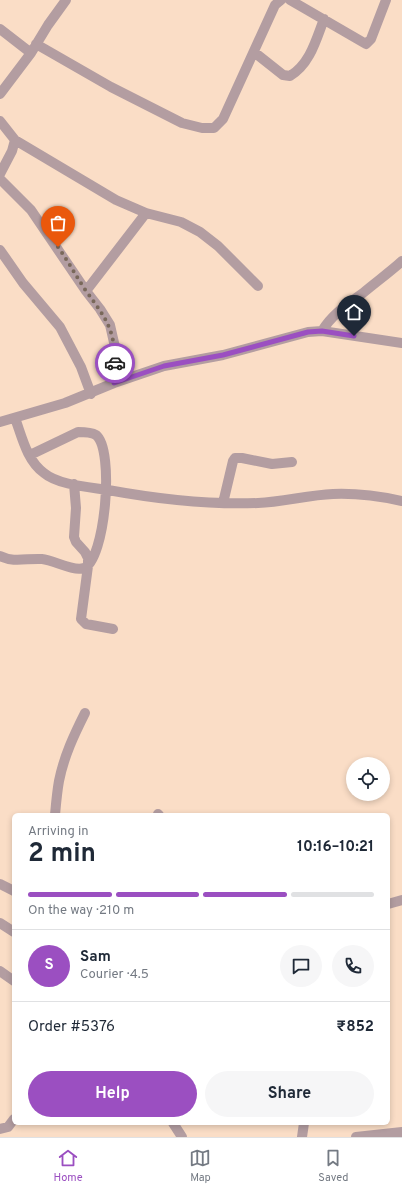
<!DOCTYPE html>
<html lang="en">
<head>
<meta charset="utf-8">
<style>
	body { margin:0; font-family:Overpass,sans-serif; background:#f6f6f7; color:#1f2937; height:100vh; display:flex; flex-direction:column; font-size:15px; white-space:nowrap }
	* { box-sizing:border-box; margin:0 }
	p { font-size:13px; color:#747a83 }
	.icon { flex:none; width:22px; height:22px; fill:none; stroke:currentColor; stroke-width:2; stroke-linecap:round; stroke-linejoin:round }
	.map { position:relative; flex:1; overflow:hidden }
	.drawer { position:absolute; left:12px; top:813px; width:378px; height:312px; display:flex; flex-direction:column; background:#fff; border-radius:6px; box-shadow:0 2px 6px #0003 }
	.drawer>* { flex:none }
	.controls { position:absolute; left:346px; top:757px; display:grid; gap:8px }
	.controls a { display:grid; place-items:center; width:44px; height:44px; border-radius:50%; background:#fff; box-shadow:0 2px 6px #0003; font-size:20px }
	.pin { position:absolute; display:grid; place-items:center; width:34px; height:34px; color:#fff; margin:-41px -17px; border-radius:50% 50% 50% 0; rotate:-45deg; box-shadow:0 0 4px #0007 }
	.pin .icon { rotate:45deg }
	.courier { position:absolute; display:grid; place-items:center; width:40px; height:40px; margin:-20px; border:3px solid #9b4fc1; border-radius:50%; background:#fff; color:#222; box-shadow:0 1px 5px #0007 }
	.head em { font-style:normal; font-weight:700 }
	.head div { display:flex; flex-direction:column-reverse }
	.head { display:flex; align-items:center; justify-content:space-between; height:68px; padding:0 16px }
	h1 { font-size:26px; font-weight:700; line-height:30px }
	.bar { display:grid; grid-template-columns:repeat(4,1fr); gap:6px 4px; align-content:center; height:48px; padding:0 16px }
	.bar i { height:5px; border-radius:3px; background:#e0e1e3 }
	.bar .current { background:#9b4fc1 }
	.bar p { grid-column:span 4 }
	.line { display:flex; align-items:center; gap:10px; padding:0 16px; border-top:1px solid #e0e1e3 }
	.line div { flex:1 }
	.round { display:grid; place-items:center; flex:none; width:42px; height:42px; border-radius:21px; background:#f6f6f7 }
	.cta { display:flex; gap:8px; margin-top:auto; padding:8px 16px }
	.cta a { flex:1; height:46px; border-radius:24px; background:#9b4fc1; color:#fff; font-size:16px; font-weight:700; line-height:46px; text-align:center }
	.cta a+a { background:#f6f6f7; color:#1f2937 }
	.menu { display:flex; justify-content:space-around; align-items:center; height:56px; border-top:1px solid #e0e1e3; background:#fff; font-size:11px; color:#747a83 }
	.menu a { display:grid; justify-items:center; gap:2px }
	.menu .current { color:#9b4fc1 }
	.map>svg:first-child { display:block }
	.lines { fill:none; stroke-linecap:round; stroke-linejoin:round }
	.minor { stroke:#b39da1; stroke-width:10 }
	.done { stroke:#79685a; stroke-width:4; stroke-dasharray:0 7.2 }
	.route { stroke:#9b4fc1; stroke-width:5 }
</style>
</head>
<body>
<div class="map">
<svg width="402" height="1137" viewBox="0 0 402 1137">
	<rect width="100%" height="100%" fill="#faddc6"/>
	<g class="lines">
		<path class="minor" d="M290,0L366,44L371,39L386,0
			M0,29L31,53
			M36,44L111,87L182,123L202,128H214L223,119L275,5L281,0
			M254,52L283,75L290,76C310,64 316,40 324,19
			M0,94L31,53L48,25L66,0
			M0,121L15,140L12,151L0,174
			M15,140L116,200L146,213L181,222L200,232L218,246L258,286
			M0,179L31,210L86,291L100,309L110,325L115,347L114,383
			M0,250L23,283L60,327L81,367L91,394
			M86,291L146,213
			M322,331C332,314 348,304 363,293C376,282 390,272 402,261
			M15,418C22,437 27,461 44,473C58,485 89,487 108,490C157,499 207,505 258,503C283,502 308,495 333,494C357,493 379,496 402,501
			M0,422L65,403L114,383L164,366L223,355L308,332L322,331L402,343
			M74,484L76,508L74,537L76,542L85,552L88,558V566L81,619L86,624L113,629
			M223,503L233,461L235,458H242L272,464L292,462
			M0,556C14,563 27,558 42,559C54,560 73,572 84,568C105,561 115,450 96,435C91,432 84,432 78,432L30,455
			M158,814L159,815
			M55,815C56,804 57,792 59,781C64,756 74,735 85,713
			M0,884L14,891
			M388,904L402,900
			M0,923L14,932
			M0,971L14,981
			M173,1123L182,1137
			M0,1129L8,1127L14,1119
			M302,1137L304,1123
			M356,1137L402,1132"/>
	</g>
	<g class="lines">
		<path class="done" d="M58,247C68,261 76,276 86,291C105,317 115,329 115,363"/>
		<path class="route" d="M115,363L114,383L164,366L223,355L308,332L322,331L354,336"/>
	</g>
</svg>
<div class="controls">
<a><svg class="icon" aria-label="locate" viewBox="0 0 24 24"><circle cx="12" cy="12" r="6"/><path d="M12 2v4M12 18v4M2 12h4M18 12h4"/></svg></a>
</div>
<div class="pin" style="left:58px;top:247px;background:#ea580c"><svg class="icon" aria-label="bag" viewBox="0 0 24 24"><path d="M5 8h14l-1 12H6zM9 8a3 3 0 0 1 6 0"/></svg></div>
<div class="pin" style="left:354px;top:336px;background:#1f2937"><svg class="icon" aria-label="home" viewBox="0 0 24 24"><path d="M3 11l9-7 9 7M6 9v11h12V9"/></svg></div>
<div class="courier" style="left:115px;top:363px"><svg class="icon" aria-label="car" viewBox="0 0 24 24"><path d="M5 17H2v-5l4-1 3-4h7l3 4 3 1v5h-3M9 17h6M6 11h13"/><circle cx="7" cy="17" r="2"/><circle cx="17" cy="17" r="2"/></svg></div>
<section class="drawer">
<div class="head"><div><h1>2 min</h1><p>Arriving in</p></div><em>10:16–10:21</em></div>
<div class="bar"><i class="current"></i><i class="current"></i><i class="current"></i><i></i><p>On the way · 210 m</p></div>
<div class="line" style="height:72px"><b class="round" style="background:#9b4fc1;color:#fff">S</b><div><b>Sam</b><p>Courier · 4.5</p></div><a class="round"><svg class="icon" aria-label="chat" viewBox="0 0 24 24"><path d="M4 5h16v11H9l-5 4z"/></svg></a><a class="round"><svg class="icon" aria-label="phone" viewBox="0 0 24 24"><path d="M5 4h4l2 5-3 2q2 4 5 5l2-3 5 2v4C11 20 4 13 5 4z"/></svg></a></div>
<div class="line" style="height:52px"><div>Order #5376</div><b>₹852</b></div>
<div class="cta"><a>Help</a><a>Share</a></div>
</section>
</div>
<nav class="menu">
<a class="current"><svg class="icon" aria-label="home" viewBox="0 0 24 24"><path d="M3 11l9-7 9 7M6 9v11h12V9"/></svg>Home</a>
<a><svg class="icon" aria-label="map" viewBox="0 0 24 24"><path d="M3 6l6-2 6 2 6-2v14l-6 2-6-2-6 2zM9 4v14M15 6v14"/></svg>Map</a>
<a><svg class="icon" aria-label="saved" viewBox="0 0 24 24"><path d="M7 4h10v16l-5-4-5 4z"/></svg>Saved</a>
</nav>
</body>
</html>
